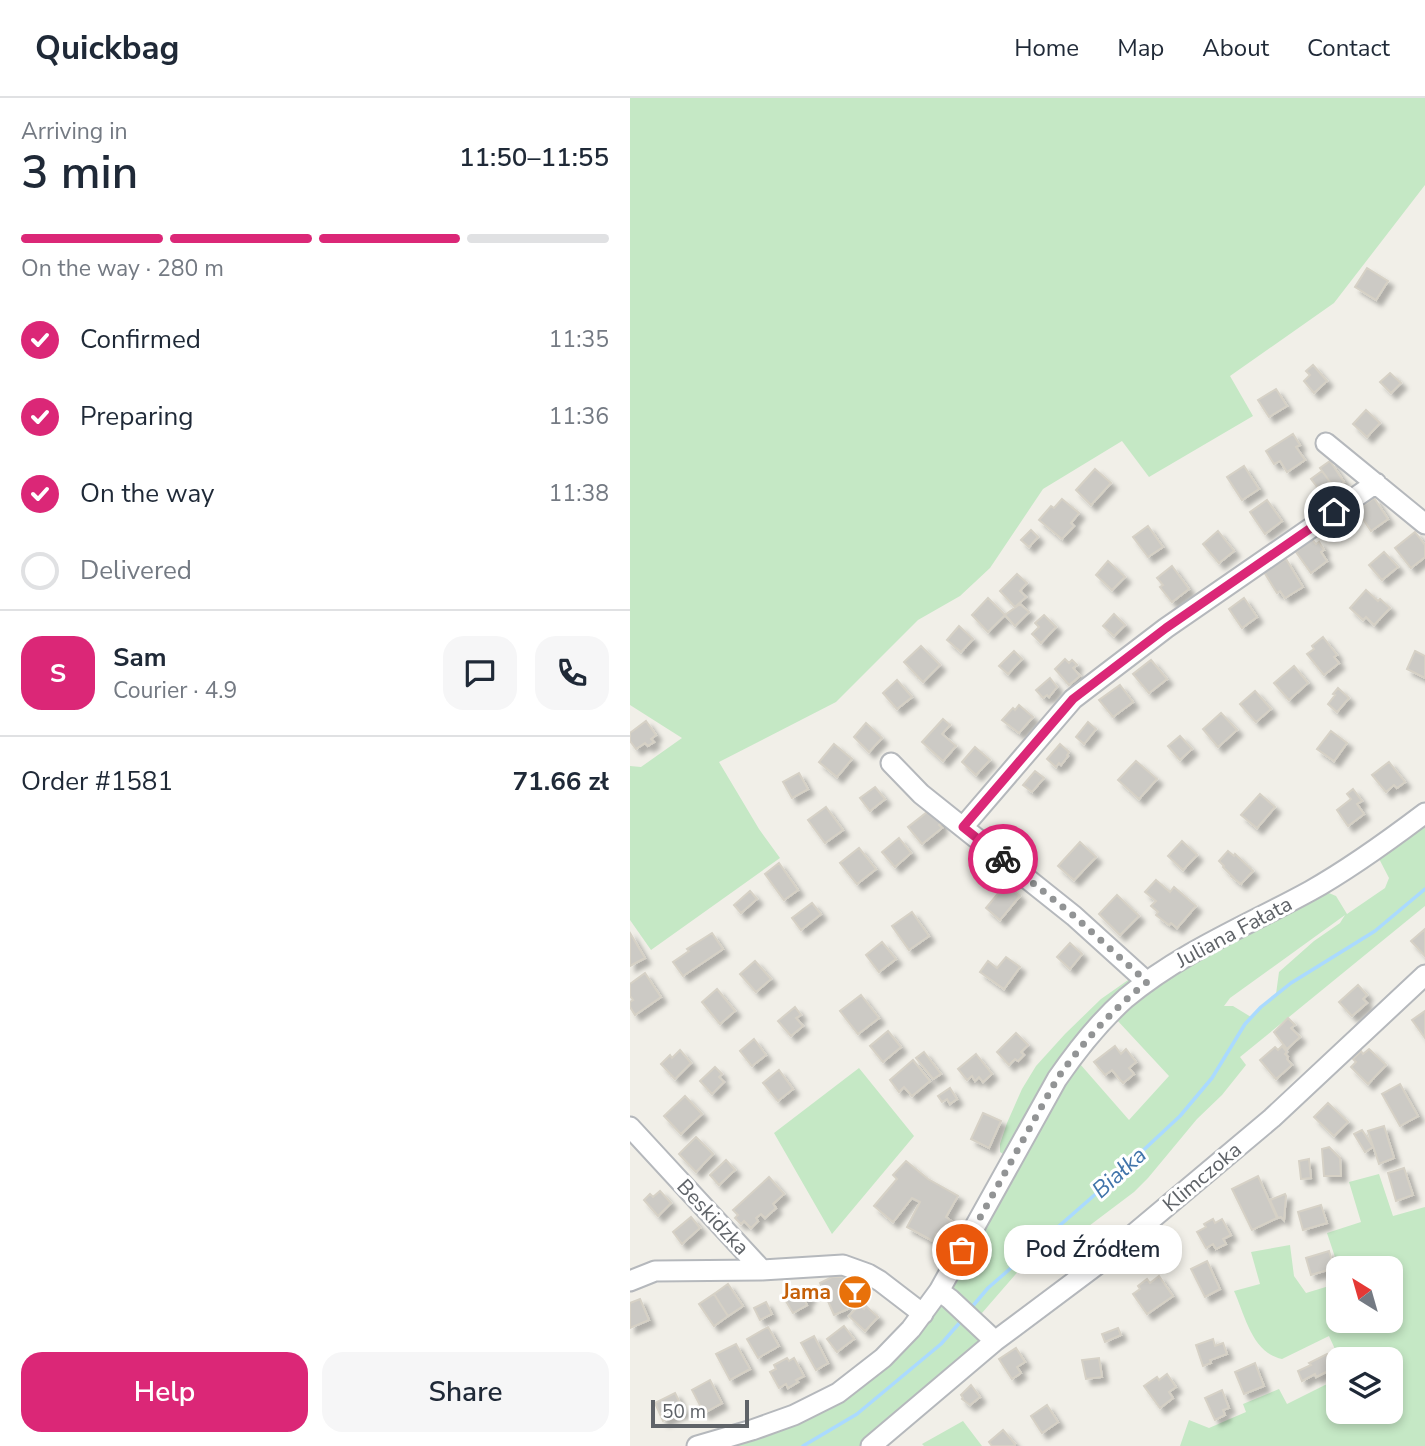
<!DOCTYPE html>
<html lang="en">
<head>
<meta charset="utf-8">
<style>
	body { margin:0; font-family:"Nunito Sans",sans-serif; background:#f6f6f7; color:#1f2937; height:100vh; display:flex; flex-direction:column; font-size:26px; white-space:nowrap }
	* { box-sizing:border-box; margin:0 }
	p { font-size:23px; color:#747a83 }
	.icon { flex:none; width:38px; height:38px; fill:none; stroke:currentColor; stroke-width:2; stroke-linecap:round; stroke-linejoin:round }
	.map { position:relative; flex:1; overflow:hidden }
	.panel { display:flex; flex-direction:column; background:#fff; width:630px }
	.panel>* { flex:none }
	.needle { width:46px; rotate:323deg }
	.buttons { position:absolute; left:696px; top:1158px; display:grid; gap:14px }
	.buttons a { display:grid; place-items:center; width:77px; height:77px; border-radius:14px; background:#fff; box-shadow:0 4px 10px #0003; font-size:35px }
	.scale { position:absolute; left:21px; bottom:18px; width:98px; box-sizing:border-box; padding-left:7px; border:4px solid #5f6368; border-top:0; font-size:19px; line-height:24px; white-space:nowrap; color:#5f6368; -webkit-text-stroke:5px #fff; paint-order:stroke }
	.pin { position:absolute; display:grid; place-items:center; width:60px; height:60px; color:#fff; margin:-30px; border:4px solid #fff; border-radius:50%; box-shadow:0 2px 7px #0007 }
	.courier { position:absolute; display:grid; place-items:center; width:70px; height:70px; margin:-35px; border:5px solid #db2777; border-radius:50%; background:#fff; color:#222; box-shadow:0 2px 9px #0007 }
	.bubble { position:absolute; height:49px; border-radius:21px; background:#fff; box-shadow:0 4px 10px #0003; font-size:23px; font-weight:600; line-height:49px; text-align:center }
	.overview em { font-style:normal; font-weight:600 }
	.overview div { display:flex; flex-direction:column-reverse }
	.overview { display:flex; align-items:center; justify-content:space-between; height:119px; padding:0 21px }
	h1 { font-size:46px; font-weight:600; line-height:52px }
	.bar { display:grid; grid-template-columns:repeat(4,1fr); gap:10px 7px; align-content:center; height:84px; padding:0 21px }
	.bar i { height:9px; border-radius:5px; background:#e0e1e3 }
	.bar .on { background:#db2777 }
	.bar p { grid-column:span 4 }
	.line { display:flex; align-items:center; gap:18px; padding:0 21px; border-top:2px solid #e0e1e3 }
	.line div { flex:1 }
	.round { display:grid; place-items:center; flex:none; width:74px; height:74px; border-radius:21px; background:#f6f6f7 }
	ol { padding:0 21px; list-style:none }
	li { display:flex; align-items:center; gap:21px; height:77px }
	li p { margin-inline-start:auto }
	li .icon { padding:7px; border-radius:50%; background:#db2777; color:#fff; stroke-width:4 }
	li:last-child { color:#747a83 }
	li i { width:38px; height:38px; border:4px solid #e0e1e3; border-radius:50% }
	.button { display:flex; gap:14px; margin-top:auto; padding:14px 21px }
	.button a { flex:1; height:80px; border-radius:21px; background:#db2777; color:#fff; font-size:28px; font-weight:600; line-height:80px; text-align:center }
	.button a+a { background:#f6f6f7; color:#1f2937 }
	header { display:flex; align-items:center; gap:42px; box-sizing:border-box; height:98px; padding:0 35px; background:#fff; border-bottom:2px solid #e0e1e3 }
	header strong { font-size:33px }
	nav { display:flex; gap:38px; margin-inline-start:auto; font-size:24px }
	main { display:flex; flex:1; min-height:0 }
	.map>svg:first-child { display:block }
	.green { fill:#c5e8c5; fill-rule:evenodd }
	.lines { fill:none; stroke-linecap:round; stroke-linejoin:round }
	.stream { stroke:#aadaff; stroke-width:3.5 }
	.building { fill:#cccac5; stroke:#d6d1c6; stroke-width:2; filter:url(#shadow) }
	.minor-casing { stroke:#b5b8bc; stroke-width:23 }
	.minor { stroke:#fff; stroke-width:19 }
	.done { stroke:#929495; stroke-width:7; stroke-dasharray:0 12.6 }
	.route { stroke:#db2777; stroke-width:9 }
	.labels { text-anchor:middle; stroke-width:6; stroke-linejoin:round; paint-order:stroke }
	.street-label { font-size:21px; fill:#5f6368; stroke:#fff }
	.food-label { font-size:21px; font-weight:bold; fill:#c56008; stroke:#fff; text-anchor:end }
	.water-label { font-size:23px; font-style:italic; fill:#4174aa; stroke:#fff }
</style>
</head>
<body>
<header>
<strong>Quickbag</strong>
<nav><a>Home</a><a>Map</a><a>About</a><a>Contact</a></nav>
</header>
<main>
<section class="panel">
<div class="overview"><div><h1>3 min</h1><p>Arriving in</p></div><em>11:50–11:55</em></div>
<div class="bar"><i class="on"></i><i class="on"></i><i class="on"></i><i></i><p>On the way · 280 m</p></div>
<ol>
<li><svg class="icon" aria-label="check" viewBox="0 0 24 24"><path d="M5 12l5 5 9-10"/></svg>Confirmed<p>11:35</p></li>
<li><svg class="icon" aria-label="check" viewBox="0 0 24 24"><path d="M5 12l5 5 9-10"/></svg>Preparing<p>11:36</p></li>
<li><svg class="icon" aria-label="check" viewBox="0 0 24 24"><path d="M5 12l5 5 9-10"/></svg>On the way<p>11:38</p></li>
<li><i></i>Delivered</li>
</ol>
<div class="line" style="height:126px"><b class="round" style="background:#db2777;color:#fff">S</b><div><b>Sam</b><p>Courier · 4.9</p></div><a class="round"><svg class="icon" aria-label="chat" viewBox="0 0 24 24"><path d="M4 5h16v11H9l-5 4z"/></svg></a><a class="round"><svg class="icon" aria-label="phone" viewBox="0 0 24 24"><path d="M5 4h4l2 5-3 2q2 4 5 5l2-3 5 2v4C11 20 4 13 5 4z"/></svg></a></div>
<div class="line" style="height:91px"><div>Order #1581</div><b>71.66 zł</b></div>
<div class="button"><a>Help</a><a>Share</a></div>
</section>
<div class="map">
<svg width="795" height="1348" viewBox="0 0 795 1348">
	<defs>
		<filter id="shadow"><feDropShadow dx="5.5" dy="5.5" stdDeviation="2" flood-color="#0004"/></filter>
	</defs>
	<rect width="100%" height="100%" fill="#f1efe8"/>
	<path class="green" d="M0,0H795V87L704,205L600,278L623,318L519,379L492,343L413,391L360,470L330,498L288,522L206,604L89,664L129,731L150,760L21,852L0,822V668L11,669L52,640L0,607Z
		M795,715V808L610,959L616,967L592,997L567,1021L518,1080L504,1094L447,1137L437,1136L412,1151L391,1170L352,1215L349,1229L365,1243L241,1348H67L164,1317L281,1231L381,1061L370,1054V1046L377,1025L392,991L406,968L435,936L471,901L501,880L517,884L443,958L499,1022L539,978L486,921L515,895L557,864L581,856L694,793L706,798L717,816L755,790L759,780L745,753ZM715,817L710,825L684,843L649,874L646,896L621,919L603,908H594L600,900Z
		M229,970L284,1038L202,1136L144,1035Z
		M749,1076L763,1118L795,1109V1348H550L559,1322L579,1330L616,1314L613,1306L649,1291L657,1306L709,1280V1314H761V1262H710L699,1238L652,1261C622,1255 615,1217 604,1193L630,1186L621,1154L660,1147L664,1178L676,1195L709,1185V1223H761V1171H709L697,1135L731,1124L719,1084Z
		M333,1323L352,1348H294L292,1346Z"/>
	<g class="lines">
		<path class="stream" d="M341,1210L358,1190L476,1087L550,1018L582,980L615,926L631,909L661,885L745,833L795,791
			M173,1348L227,1316L311,1246L332,1222"/>
	</g>
	<path class="building" d="M737,170L758,183L746,202L725,189Z
		M683,267L697,283L684,295L674,283L680,277L676,273Z
		M760,275L771,285L761,295L750,284Z
		M646,291L657,308L639,319L628,302Z
		M736,312L750,325L737,339L723,326Z
		M663,336L670,347L666,349L675,362L657,374L650,363L644,366L636,353Z
		M700,363L714,384L705,391L690,370Z
		M614,368L629,391L612,402L597,379Z
		M465,371L481,385L461,407L446,392Z
		M692,373L705,391L694,398L681,381Z
		M744,400L758,421L741,433L727,412Z
		M432,401L449,415L441,425L444,428L432,441L409,422L421,408L424,410Z
		M637,402L652,423L635,436L620,414Z
		M518,428L533,449L518,459L503,439Z
		M401,432L408,439L399,449L391,442Z
		M588,433L604,453L589,465L573,446Z
		M785,434L795,447V459L781,470L765,450Z
		M682,441L686,446L689,444L694,452L691,454L697,463L681,475L666,454Z
		M754,454L768,469L752,482L739,467Z
		M656,461L673,489L655,500L650,493L647,495L634,474Z
		M478,463L495,479L482,492L466,477Z
		M542,468L559,491L542,504L530,489L533,487L527,480Z
		M387,476L397,485L390,493L396,499L385,509L370,493Z
		M736,492L748,503L750,501L760,510L744,527L736,519L733,522L720,510Z
		M358,500L375,517L358,534L342,517Z
		M614,500L627,519L612,530L599,511Z
		M390,506L399,514L385,528L375,517Z
		M484,516L495,527L484,538L473,528Z
		M414,517L426,529L411,545L402,536L409,529L405,525Z
		M329,528L343,541L331,554L317,542Z
		M693,539L707,557L704,559L709,565L694,577L677,556L684,551L682,548Z
		M291,548L310,567L293,584L274,564Z
		M384,553L392,561L378,576L369,568Z
		M785,553L795,558V580L777,571Z
		M435,561L439,565L442,562L447,567L443,570L450,578L439,587L425,571Z
		M521,562L537,581L519,595L503,576Z
		M664,568L678,585L659,602L644,585Z
		M420,580L427,589L419,599L417,597L413,600L406,592Z
		M267,582L282,599L267,611L253,595Z
		M490,587L503,604L483,619L469,602Z
		M708,590L719,600L707,614L698,606L705,597L703,596Z
		M625,593L641,611L626,624L610,606Z
		M389,607L403,619L389,635L372,622L383,610L385,612Z
		M591,615L607,632L588,649L573,631Z
		M313,621L320,627L312,636L326,648L313,663L292,644Z
		M16,623L26,637L21,641L24,644L18,648L15,645L6,651L0,643V635Z
		M458,624L466,631L454,646L446,639Z
		M236,625L252,640L239,654L224,639Z
		M701,633L717,645L704,663L687,651Z
		M550,638L562,651L550,662L538,648Z
		M204,646L222,661L207,679L189,664Z
		M430,646L439,654L437,657L438,658L431,667L429,665L426,669L417,661Z
		M345,649L360,662L346,677L332,664Z
		M506,663L527,681L509,701L488,682Z
		M759,664L775,684L767,690L764,687L756,694L742,677Z
		M405,673L414,680L402,694L393,687Z
		M169,675L178,691L162,700L153,684Z
		M245,689L255,701L240,713L230,700Z
		M723,691L732,703L727,706L734,716L718,728L707,712L721,701L717,696Z
		M630,696L645,709L627,730L611,717Z
		M196,709L213,732L195,745L178,722Z
		M301,711L312,724L309,727L312,730L292,746L278,729Z
		M269,740L281,755L265,769L252,754Z
		M552,743L567,757L553,772L538,758Z
		M450,744L466,759L444,782L428,768Z
		M229,750L246,771L227,786L210,765Z
		M598,753L604,758L605,756L623,773L611,786L602,779H603L593,769L594,768L589,763Z
		M149,765L168,792L154,802L135,776Z
		M526,782L540,794L544,789L566,808L547,830L541,825L539,827L526,817L528,814L521,808L526,803L515,794Z
		M376,786L390,798L370,822L356,810Z
		M120,793L127,801L111,815L104,807Z
		M487,797L509,818L490,837L469,816Z
		M182,805L191,816L171,832L162,820Z
		M282,814L299,838L279,852L262,828Z
		M795,831V858L781,843Z
		M0,835L15,860L0,868Z
		M82,835L93,851L53,878L43,864L59,853L57,851Z
		M252,844L266,861L249,874L236,857Z
		M440,845L452,856L440,871L427,859Z
		M376,859L390,869L374,891L350,874L358,863L367,870Z
		M125,863L141,881L126,894L110,876Z
		M15,875L31,899L5,917L0,909V904L3,902L0,898V886Z
		M728,887L737,897L733,901L737,905L722,918L709,904Z
		M87,891L105,913L90,926L72,904Z
		M231,897L249,920L228,936L210,913Z
		M165,909L171,917L166,920L173,928L161,938L148,923Z
		M795,913V940L782,922Z
		M658,920L665,927L661,930L670,939L657,951L644,934Z
		M258,933L271,949L253,964L240,948Z
		M386,935L398,947L391,954L394,957L388,963L385,961L379,967L367,954Z
		M124,941L136,957L122,968L110,953Z
		M485,948L491,956L496,951L506,964L499,970L504,976L493,985L482,972L475,977L464,964Z
		M652,948L657,954L655,956L658,959L657,961L662,967L646,981L630,962L645,949L648,952Z
		M739,951L756,967L738,986L721,969L726,964L723,961L731,953L733,956Z
		M50,952L61,965L45,981L31,966L40,957L42,960Z
		M294,954L311,976L303,981L286,960Z
		M346,956L362,976L353,984L349,979L345,983L342,978L337,982L328,971Z
		M283,962L300,983L282,998L274,989L269,994L260,982Z
		M85,969L92,976L89,979L94,984L82,996L70,983Z
		M149,972L163,991L148,1003L133,985Z
		M770,986L788,1018L770,1028L752,996Z
		M320,990L327,1001L320,1006L317,1001L312,1004L308,998Z
		M55,998L72,1016L51,1036L34,1018Z
		M698,1005L718,1024L704,1038L684,1019Z
		M353,1015L371,1023L359,1050L341,1041Z
		M754,1028L764,1060L749,1066L738,1033Z
		M732,1032L743,1049L735,1054L724,1036Z
		M66,1039L83,1056L66,1074L49,1056Z
		M699,1049L710,1060L711,1078H694L692,1051Z
		M679,1061L681,1080L671,1081L669,1063Z
		M96,1062L105,1072L89,1087L80,1077Z
		M276,1063L298,1081L328,1098L316,1119L324,1125L315,1141L306,1136L303,1143L277,1129L290,1104L282,1100L263,1124L244,1108L267,1081L263,1077Z
		M774,1070L783,1097L766,1103L758,1075Z
		M628,1078L647,1120L622,1132L602,1091Z
		M139,1079L154,1096L143,1106L146,1110L135,1120L131,1116L126,1120L128,1123L121,1130L114,1123L111,1126L105,1120L108,1117L103,1112Z
		M30,1093L41,1105L28,1118L14,1102L20,1096L23,1099Z
		M655,1096L656,1098L654,1122L651,1119L648,1120L640,1102Z
		M691,1107L697,1125L673,1132L668,1114Z
		M61,1119L70,1130L52,1146L43,1134Z
		M583,1121L585,1125L592,1121L601,1137L593,1141L596,1146L586,1151L583,1146L576,1150L567,1134L576,1129L574,1126Z
		M699,1153L704,1170L681,1177L676,1160Z
		M577,1163L590,1191L575,1199L561,1171Z
		M529,1178L543,1198L517,1216L503,1196L510,1191L508,1188L517,1181L520,1185Z
		M202,1179H218L220,1187L212,1198L218,1211L204,1217L190,1185Z
		M98,1186L113,1208L98,1218L84,1196Z
		M167,1190L171,1196L176,1192L180,1199L175,1203L177,1207L163,1215L153,1198Z
		M84,1196L98,1218L84,1228L69,1206Z
		M10,1201L19,1222L0,1230V1205Z
		M136,1204L142,1216L130,1222L124,1210Z
		M229,1207L234,1211L236,1208L248,1219L235,1233L219,1218Z
		M214,1228L224,1241L207,1254L197,1241Z
		M138,1229L149,1248L128,1260L117,1241Z
		M488,1230L491,1237L475,1244L472,1236Z
		M184,1238L198,1265L186,1272L171,1245Z
		M583,1241L585,1248L593,1245L597,1256L580,1262L581,1265L573,1268L566,1247Z
		M106,1246L120,1271L100,1282L86,1256Z
		M386,1250L395,1264L387,1269L391,1275L382,1281L369,1261Z
		M697,1256L704,1270L686,1279L685,1276L672,1283L668,1273L681,1267L679,1265Z
		M157,1260L159,1263L164,1260L174,1278L166,1282L168,1284L158,1290L156,1286L149,1290L140,1274L146,1271L144,1267Z
		M469,1260L472,1279L456,1281L452,1262Z
		M625,1265L634,1288L614,1296L605,1274Z
		M537,1276L546,1289L539,1294L543,1300L530,1310L514,1288L527,1279L529,1282Z
		M80,1282L92,1305L74,1315L62,1292Z
		M341,1287L350,1299L340,1307L332,1301L333,1300L331,1297Z
		M592,1292L599,1310L593,1312L595,1317L585,1322L575,1300Z
		M45,1295L54,1313L33,1323L25,1305Z
		M417,1307L428,1324L412,1335L401,1318Z
		M373,1332L385,1346L384,1348H362L359,1344Z"/>
	<g class="lines">
		<g class="minor-casing">
			<path id="minor" d="M696,345L795,426
				M261,665L291,696L444,818L517,884
				M333,729L443,601L536,530L746,385
				M0,1029L132,1172L213,1167L238,1176L250,1183L293,1216
				M0,1183L25,1173L132,1172
				M309,1193L320,1201L365,1243
				M67,1348L122,1332L164,1317L208,1295L253,1260L281,1231L309,1193L427,981C447,952 470,923 496,900C551,854 618,827 680,793C721,770 758,743 795,715
				M241,1348L365,1243L468,1166L642,1020L795,877"/>
		</g>
		<use href="#minor" class="minor"/>
	</g>
	<g class="lines">
		<path class="done" d="M332,1152L427,981C452,945 482,912 517,884L444,818L373,761"/>
		<path class="route" d="M373,761L333,729L443,601L536,530L704,414"/>
	</g>
	<defs>
		<g id="bar-disc" transform="scale(1.75)"><circle r="9.5" fill="#e8710a" stroke="#fff"/><path d="M-6-5H6L.8 .8V4.5H3.5V6h-7V4.5H-.8V.8Z" fill="#fff"/></g>
	</defs>
	<g fill-rule="evenodd">
		<use href="#bar-disc" x="225" y="1194"/>
	</g>
	<g class="labels">
		<g class="street-label">
			<text transform="translate(604 834) rotate(-28)" y="7">Juliana Fałata</text>
			<text transform="translate(572 1079) rotate(-40)" y="7">Klimczoka</text>
			<text transform="translate(83 1119) rotate(47)" y="7">Beskidzka</text>
		</g>
		<g class="food-label">
			<text x="201" y="1201">Jama</text>
		</g>
		<g class="water-label">
			<text transform="translate(489 1074) rotate(-42)" y="8">Białka</text>
		</g>
	</g>
</svg>
<div class="buttons">
<a><svg class="needle" viewBox="-14 -14 28 28"><path d="M0-13l5 13h-10z" fill="#e53935"/><path d="M0 13l5-13h-10z" fill="#747a83"/></svg></a>
<a><svg class="icon" aria-label="layers" viewBox="0 0 24 24"><path d="M12 4l9 5-9 5-9-5zM3 14l9 5 9-5"/></svg></a>
</div>
<div class="scale">50 m</div>
<div class="pin" style="left:332px;top:1152px;background:#ea580c"><svg class="icon" aria-label="bag" viewBox="0 0 24 24"><path d="M5 8h14l-1 12H6zM9 8a3 3 0 0 1 6 0"/></svg></div>
<div class="pin" style="left:704px;top:414px;background:#1f2937"><svg class="icon" aria-label="home" viewBox="0 0 24 24"><path d="M3 11l9-7 9 7M6 9v11h12V9"/></svg></div>
<div class="courier" style="left:373px;top:761px"><svg class="icon" aria-label="bike" viewBox="0 0 24 24"><circle cx="6" cy="16" r="4"/><circle cx="18" cy="16" r="4"/><path d="M6 16l4-8h5l3 8M10 8l3 8H6M13 5h3"/></svg></div>
<div class="bubble" style="left:374px;top:1127px;width:178px">Pod Źródłem</div>
</div>
</main>
</body>
</html>
